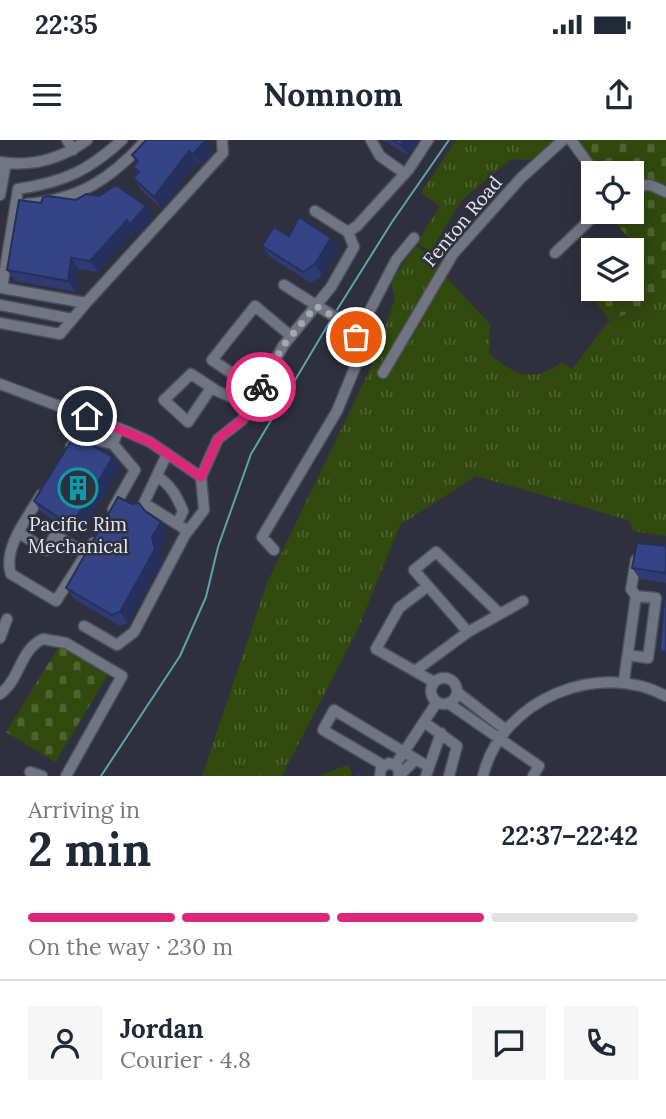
<!DOCTYPE html>
<html lang="en">
<head>
<meta charset="utf-8">
<style>
	body { margin:0; font-family:Lora,serif; background:#f6f6f7; color:#1f2937; height:100vh; display:flex; flex-direction:column; font-size:26px; white-space:nowrap }
	* { box-sizing:border-box; margin:0 }
	p { font-size:23px; color:#747a83 }
	.icon { flex:none; width:38px; height:38px; fill:none; stroke:currentColor; stroke-width:2; stroke-linecap:round; stroke-linejoin:round }
	.map { position:relative; height:636px; overflow:hidden }
	.details { display:flex; flex-direction:column; background:#fff; flex:1 }
	.details>* { flex:none }
	.fabs { position:absolute; left:581px; top:21px; display:grid; gap:14px }
	.fabs a { display:grid; place-items:center; width:63px; height:63px; border-radius:0px; background:#fff; box-shadow:0 4px 18px #0003; font-size:35px }
	.pin { position:absolute; display:grid; place-items:center; width:60px; height:60px; color:#fff; margin:-30px; border:4px solid #fff; border-radius:50%; box-shadow:0 2px 7px #0007 }
	.courier { position:absolute; display:grid; place-items:center; width:70px; height:70px; margin:-35px; border:5px solid #db2777; border-radius:50%; background:#fff; color:#222; box-shadow:0 2px 9px #0007 }
	.headline em { font-style:normal; font-weight:800 }
	.headline div { display:flex; flex-direction:column-reverse }
	.headline { display:flex; align-items:center; justify-content:space-between; height:119px; padding:0 28px }
	h1 { font-size:46px; font-weight:800; line-height:52px }
	.bar { display:grid; grid-template-columns:repeat(4,1fr); gap:10px 7px; align-content:center; height:84px; padding:0 28px }
	.bar i { height:9px; border-radius:5px; background:#e0e1e3 }
	.bar .active { background:#db2777 }
	.bar p { grid-column:span 4 }
	.line { display:flex; align-items:center; gap:18px; padding:0 28px; border-top:2px solid #e0e1e3 }
	.line div { flex:1 }
	.round { display:grid; place-items:center; flex:none; width:74px; height:74px; border-radius:0px; background:#f6f6f7 }
	.status { display:flex; justify-content:space-between; align-items:center; height:49px; padding:0 35px; background:#fff; direction:ltr }
	.status svg { height:19px; fill:currentColor }
	header { display:flex; justify-content:space-between; align-items:center; height:91px; padding:0 28px; background:#fff; font-size:32px; font-weight:800 }
	.map>svg:first-child { display:block }
	.grass { fill:url(#grass-tufts) }
	.cemetery { fill:url(#cemetery-stones) }
	.lines { fill:none; stroke-linecap:round; stroke-linejoin:round }
	.stream { stroke:#5ea3a9; stroke-width:2 }
	.minor-casing { stroke:#4c4f59; stroke-width:13 }
	.minor { stroke:#707582; stroke-width:10 }
	.wall { fill:#2e3a72 }
	.shaded-wall { fill:#25305c }
	.building { fill:#354484; stroke:#25305c; stroke-width:2 }
	.done { stroke:#a5a7b1; stroke-width:7; stroke-dasharray:0 12.6 }
	.route { stroke:#db2777; stroke-width:9 }
	.labels { text-anchor:middle; stroke-width:5; stroke-linejoin:round; paint-order:stroke }
	.street-label { font-size:19px; fill:#e5e7ef; stroke:#2e313d }
	.poi-label { font-size:19px; fill:#e5e7ef; stroke:#2e313d }
</style>
</head>
<body>
<div class="status"><b>22:35</b><svg viewBox="0 0 49 12"><path d="M0 12V9h3v3zM5 12V6h3v6zM10 12V3h3v9zM15 12V0h3v12zM26 1h20v11H26zM47 4h2v5h-2z"/></svg></div>
<header><svg class="icon" aria-label="menu" viewBox="0 0 24 24"><path d="M4 6h16M4 12h16M4 18h16"/></svg>Nomnom<svg class="icon" aria-label="share" viewBox="0 0 24 24"><path d="M12 15V3M7 8l5-5 5 5M5 13v7h14v-7"/></svg></header>
<div class="map">
<svg width="666" height="636" viewBox="0 0 666 636">
	<defs>
		<pattern id="grass-tufts" width="24" height="20" patternUnits="userSpaceOnUse" patternTransform="scale(1.75)"><rect width="24" height="20" fill="#30490d"/><path d="M3 7l-1-3M5 7V3M7 7l1-3M15 17l-1-3M17 17v-4M19 17l1-3" fill="none" stroke="#4e6331"/></pattern>
		<pattern id="cemetery-stones" width="16" height="16" patternUnits="userSpaceOnUse" patternTransform="scale(1.75)"><rect width="16" height="16" fill="#30490d"/><path d="M2 7V4a2 2 0 0 1 4 0v3zM10 15v-3a2 2 0 0 1 4 0v3z" fill="#4e6331"/></pattern>
	</defs>
	<rect width="100%" height="100%" fill="#2e313d"/>
	<path class="grass" d="M456,0H558L532,20L511,19L462,60L430,112L417,103L440,66L421,53Z
		M416,105L490,184L489,214C516,235 532,244 562,222L572,229L610,180L635,171L666,149V396L633,391L628,380L476,336L400,385L358,489L282,636H202L267,443L373,223L395,159L391,142Z
		M348,625L353,636H318Z"/>
	<path class="cemetery" d="M576,0H666V149L635,171L610,180L590,155L597,149H632V119L641,111L605,72H632V33H602Z
		M61,503L110,532L55,622L6,592Z"/>
	<g class="lines">
		<path class="stream" d="M335,173L392,82L449,0
			M101,636L180,516L206,457L218,407L251,314L332,178"/>
		<g class="minor-casing">
			<path id="minor" d="M67,0L73,10
				M122,0C88,31 64,42 18,49L2,148L86,163L223,13L222,0
				M371,0L380,16L404,33
				M571,0L595,33
				M0,22C32,27 61,19 87,0
				M632,46L650,45L666,52
				M0,55L6,23
				M27,64C80,59 111,39 146,0
				M632,67L637,72
				M348,92L357,86L409,29L428,0
				M555,113L598,72
				M284,145L359,192
				M0,165L72,179
				M0,183L60,194L86,163
				M383,233L453,114L521,38L563,0
				M0,244L128,292L150,302L201,337
				M211,248L188,282L164,260L191,234L217,251L250,265
				M258,251L212,220L255,166L291,196
				M80,296L113,304
				M71,306L80,296L87,276
				M167,314L144,363L188,391
				M158,337C171,345 177,357 183,371L177,384
				M41,355C29,376 2,408 11,434L56,461L93,403
				M113,369L135,330L113,304L119,288
				M19,393L46,410L55,395L86,414
				M274,410L262,397L337,271L360,215L356,197L396,120L414,98
				M636,420L631,449L636,456
				M428,446L414,430L436,412L500,474
				M84,486L117,505L134,492L185,395L204,370L201,337L218,299L242,280L283,206L331,147L354,107L348,92L315,71
				M468,492L523,461
				M0,498L7,479
				M415,531L468,492L428,446L399,468L376,509L434,542
				M431 551a13 13 0 1 1 26 0a13 13 0 1 1-26 0Z
				M624,543L625,533L636,456L656,458L648,518L628,515
				M457,552L506,590
				M0,554C20,540 20,509 43,499L66,503L122,536L66,636
				M448,563L539,626L533,636
				M424,582L457,606L449,636
				M383,625L323,590L334,570L404,612L395,625
				M429,627L441,593
				M30,632L42,636
				M380,636L381,628L389,623L398,627L399,636
				M399,636L416,619
				M426,636L429,627L404,612L437,562
				M483,636C501,560 598,519 666,556"/>
		</g>
		<use href="#minor" class="minor"/>
	</g>
	<path class="wall" d="M206,0L214,11L201,25L197,22L162,69L141,50L133,38L137,34L133,27L137,22L132,15Z
		M383,0H419L409,16Z
		M76,60L146,66L153,77L138,95L135,91L98,132L79,129L76,152L15,141L7,130Z
		M289,96L331,98L339,109L322,135L311,143L270,117L262,106Z
		M121,328L79,397L41,372L34,361Z
		M146,372L169,393L160,408L163,420L128,483L120,486L74,459L66,448Z
		M666,406V443L640,439L632,428Z"/>
	<path class="shaded-wall" d="M206,0L214,11L201,25L193,14Z
		M404,0H419L409,16L401,5Z
		M189,11L197,22L162,69L154,57Z
		M146,66L153,77L138,95L130,84Z
		M127,80L135,91L98,132L90,121Z
		M331,98L339,109L322,135L315,124Z
		M71,118L79,129L76,152L68,141Z
		M113,317L121,328L79,397L71,386Z
		M161,382L169,393L160,408L163,420L128,483L120,472L152,397Z"/>
	<path class="building" d="M146,0H206L193,14L189,11L154,57L133,38L139,32L133,27L138,21L132,15Z
		M393,0H404L401,5Z
		M116,45L146,66L130,84L127,80L90,121L71,118L68,141L7,130L19,60L41,63L43,57L48,56L76,60L86,54L99,56Z
		M299,77L331,98L315,124L303,132L262,106L274,87L289,96Z
		M74,296L113,317L71,386L34,361Z
		M118,357L132,364L139,363L145,371L161,382L152,397L155,409L120,472L112,475L66,448Z
		M637,403L666,406V433L632,428Z
		M665,446L666,447V524L665,511H660Z
		M358,632L363,636H354Z"/>
	<g class="lines">
		<path class="done" d="M261,247L283,206L316,166L359,192L356,197"/>
		<path class="route" d="M87,276L150,302L201,337L218,299L242,280L261,247"/>
	</g>
	<defs>
		<g id="building-ring" transform="scale(2.0125)"><circle r="9.5" fill="#2e313d" stroke="#0f9aa8" stroke-width="1.5"/><path d="M-4-6H4V6H1V3H-1V6H-4ZM-2.5-4.3h1.7v1.8h-1.7ZM.8-4.3h1.7v1.8H.8ZM-2.5-1h1.7V.8h-1.7ZM.8-1h1.7V.8H.8Z" fill="#0f9aa8"/></g>
	</defs>
	<g fill-rule="evenodd">
		<use href="#building-ring" x="78" y="348"/>
	</g>
	<g class="labels">
		<g class="street-label">
			<text transform="translate(462 81) rotate(-50)" y="7">Fenton Road</text>
		</g>
		<g class="poi-label">
			<text x="78" y="391">Pacific Rim<tspan x="78" dy="22">Mechanical</tspan></text>
		</g>
	</g>
</svg>
<div class="fabs">
<a><svg class="icon" aria-label="locate" viewBox="0 0 24 24"><circle cx="12" cy="12" r="6"/><path d="M12 2v4M12 18v4M2 12h4M18 12h4"/></svg></a>
<a><svg class="icon" aria-label="layers" viewBox="0 0 24 24"><path d="M12 4l9 5-9 5-9-5zM3 14l9 5 9-5"/></svg></a>
</div>
<div class="pin" style="left:356px;top:197px;background:#ea580c"><svg class="icon" aria-label="bag" viewBox="0 0 24 24"><path d="M5 8h14l-1 12H6zM9 8a3 3 0 0 1 6 0"/></svg></div>
<div class="pin" style="left:87px;top:276px;background:#1f2937"><svg class="icon" aria-label="home" viewBox="0 0 24 24"><path d="M3 11l9-7 9 7M6 9v11h12V9"/></svg></div>
<div class="courier" style="left:261px;top:247px"><svg class="icon" aria-label="bike" viewBox="0 0 24 24"><circle cx="6" cy="16" r="4"/><circle cx="18" cy="16" r="4"/><path d="M6 16l4-8h5l3 8M10 8l3 8H6M13 5h3"/></svg></div>
</div>
<section class="details">
<div class="headline"><div><h1>2 min</h1><p>Arriving in</p></div><em>22:37–22:42</em></div>
<div class="bar"><i class="active"></i><i class="active"></i><i class="active"></i><i></i><p>On the way · 230 m</p></div>
<div class="line" style="height:126px"><a class="round"><svg class="icon" aria-label="person" viewBox="0 0 24 24"><circle cx="12" cy="8" r="4"/><path d="M4 21q1-7 8-7t8 7"/></svg></a><div><b>Jordan</b><p>Courier · 4.8</p></div><a class="round"><svg class="icon" aria-label="chat" viewBox="0 0 24 24"><path d="M4 5h16v11H9l-5 4z"/></svg></a><a class="round"><svg class="icon" aria-label="phone" viewBox="0 0 24 24"><path d="M5 4h4l2 5-3 2q2 4 5 5l2-3 5 2v4C11 20 4 13 5 4z"/></svg></a></div>
</section>
</body>
</html>
